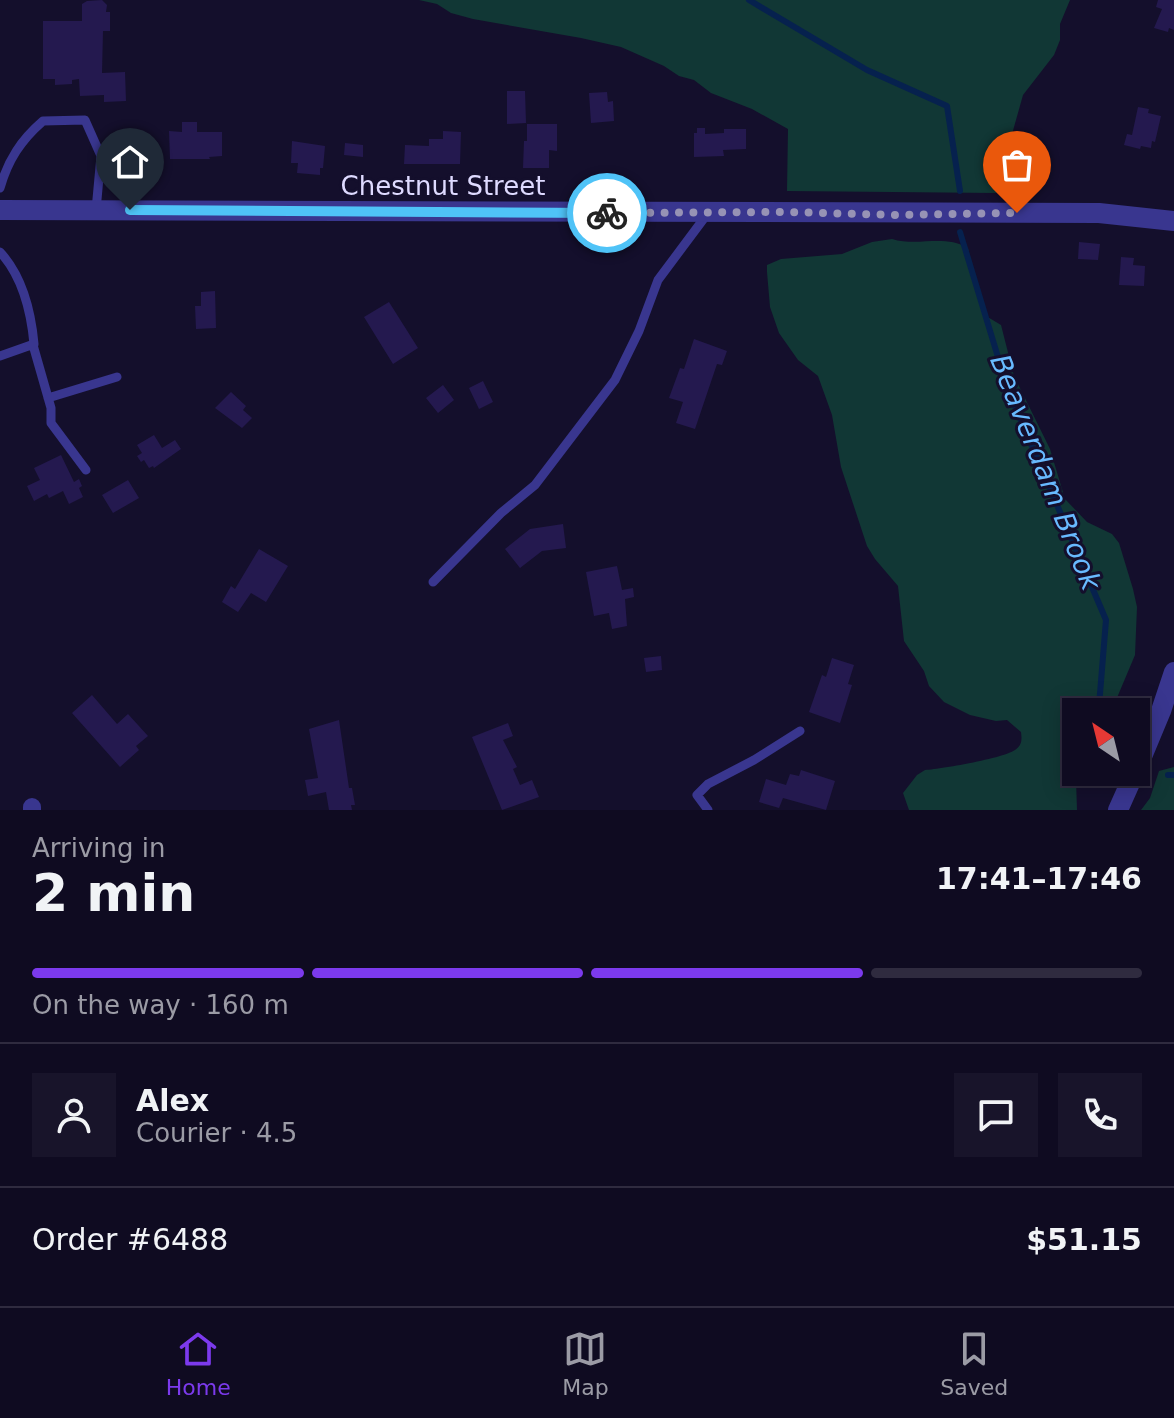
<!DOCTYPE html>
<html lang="en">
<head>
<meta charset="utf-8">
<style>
	body { margin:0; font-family:"DejaVu Sans",sans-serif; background:#18142a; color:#f1f3f6; height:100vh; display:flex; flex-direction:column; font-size:30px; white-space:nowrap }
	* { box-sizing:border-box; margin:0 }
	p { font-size:26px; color:#9b9ba5 }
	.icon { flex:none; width:44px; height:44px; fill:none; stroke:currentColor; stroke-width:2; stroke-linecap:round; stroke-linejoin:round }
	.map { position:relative; height:810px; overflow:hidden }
	.side { display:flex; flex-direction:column; background:#0f0b21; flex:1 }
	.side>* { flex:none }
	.needle { width:52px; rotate:325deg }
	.controls { position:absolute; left:1062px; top:698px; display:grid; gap:16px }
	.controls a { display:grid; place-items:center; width:88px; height:88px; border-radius:0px; background:#0f0b21; box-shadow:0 4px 20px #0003,0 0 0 2px #2f2b3f; font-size:40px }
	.pin { position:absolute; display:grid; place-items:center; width:68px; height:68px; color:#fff; margin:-82px -34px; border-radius:50% 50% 50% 0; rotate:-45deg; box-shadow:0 0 8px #0007 }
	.pin .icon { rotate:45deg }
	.courier { position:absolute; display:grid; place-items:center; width:80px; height:80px; margin:-40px; border:6px solid #4fc3f7; border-radius:50%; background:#fff; color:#222; box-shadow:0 2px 10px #0007 }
	.overview em { font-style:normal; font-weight:700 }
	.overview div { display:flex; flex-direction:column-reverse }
	.overview { display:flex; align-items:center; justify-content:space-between; height:136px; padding:0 32px }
	h1 { font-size:52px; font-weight:700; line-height:60px }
	.bar { display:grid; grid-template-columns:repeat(4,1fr); gap:12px 8px; align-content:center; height:96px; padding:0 32px }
	.bar i { height:10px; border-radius:6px; background:#2f2b3f }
	.bar .selected { background:#7c3aed }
	.bar p { grid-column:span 4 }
	.line { display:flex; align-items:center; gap:20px; padding:0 32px; border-top:2px solid #2f2b3f }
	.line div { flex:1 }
	.round { display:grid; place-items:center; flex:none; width:84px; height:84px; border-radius:0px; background:#18142a }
	.menu { display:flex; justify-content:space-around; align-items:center; height:112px; border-top:2px solid #2f2b3f; background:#0f0b21; font-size:22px; color:#9b9ba5 }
	.menu a { display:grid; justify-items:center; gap:4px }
	.menu .selected { color:#7c3aed }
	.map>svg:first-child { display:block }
	.green { fill:#113735 }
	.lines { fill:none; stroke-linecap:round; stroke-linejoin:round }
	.stream { stroke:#06214e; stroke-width:6 }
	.building { fill:#24194f }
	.service { stroke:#39368f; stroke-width:9 }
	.minor { stroke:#39368f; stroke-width:18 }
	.tertiary { stroke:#39368f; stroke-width:20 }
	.done { stroke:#9793b5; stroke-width:8; stroke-dasharray:0 14.4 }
	.route { stroke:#4fc3f7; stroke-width:10 }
	.labels { text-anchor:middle; stroke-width:6; stroke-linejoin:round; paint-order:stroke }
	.street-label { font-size:26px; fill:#dedaff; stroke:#140f2c }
	.water-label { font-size:28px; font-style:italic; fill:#68baff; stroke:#140f2c }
</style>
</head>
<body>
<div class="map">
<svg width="1174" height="810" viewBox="0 0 1174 810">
	<rect width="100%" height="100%" fill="#140f2c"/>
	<path class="green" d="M419,0H1070L1060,24V40L1054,55L1023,95L1009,145L1012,157L1007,171L1001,176L996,193L787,191L788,129L752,109L711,93L694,80L679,76L664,66L621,47L581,38L473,19L451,13L437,4Z
		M892,239C918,247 944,234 968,248L982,308L986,316L1001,325L1014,376L1050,449L1065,499L1087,522L1112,534L1119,543L1133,589L1137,607L1135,655L1111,712H1076V772H1090L1086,776L1076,779L1077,810H909L903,793L917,775L925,770C942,769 1004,758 1015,750C1022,745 1022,740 1021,732L1007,720L996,721L970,715L944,702L929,686L924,671L904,641L898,586L875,559L867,546L841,467L832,415L818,376L798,360L779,333L770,307L767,272V265L781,259L842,254L872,242Z
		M1174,767V810H1141L1150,798L1159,771Z"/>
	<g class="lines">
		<path class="stream" d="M749,0L867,70L947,106L960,191
			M960,232L1008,390L1106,620L1099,706L1106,712
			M1168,775H1174"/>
	</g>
	<path class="building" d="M102,0L107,5L106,12H110V31H103L102,73L125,72L126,101L104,102V95L80,96L79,79L72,80V84L55,85V79H43V21H82V4L87,1Z
		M1158,0H1174V30L1169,28L1168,32L1154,28L1162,9L1156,7Z
		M507,91H525L526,123L507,124Z
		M607,92L608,102L613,101L614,121L591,123L589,93Z
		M1138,107L1149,109L1148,113L1161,116L1155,142L1152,141L1151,148L1141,146L1140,149L1124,145L1127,134L1132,135Z
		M182,122H197V132H222V156L209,157L210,159H170L169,131L182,132Z
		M527,124H557V151L549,150V168H523L524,141H527Z
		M697,128H705V134L724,133V129H746V149L723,150L724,156L694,157V133H697Z
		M443,131L461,132L460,164H404L405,145L429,146V139H443Z
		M292,141L325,146L323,168H320V175L297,173L298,163H291Z
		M345,143L363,145V157L344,155Z
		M1079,242L1100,244L1098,260L1078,259Z
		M1121,257L1134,258L1133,265L1145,266L1144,286L1119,285Z
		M215,291L216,328L196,329L195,306H201V292Z
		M389,302L418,348L393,364L364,317Z
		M694,339L727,351L722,365L717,364L695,429L676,423L683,402L669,398L680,368L684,369Z
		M483,381L493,402L479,409L469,388Z
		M443,385L454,400L438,413L426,398Z
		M231,392L246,406L243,410L252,418L242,428L215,408Z
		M154,435L162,448L175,440L181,449L154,468L153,466L149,468L144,460L141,462L137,456L142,453L137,445Z
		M61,455L74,482L79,479L82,486L79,488L83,497L69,504L63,491L49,498L47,494L34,501L27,486L40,480L34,468Z
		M128,480L139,498L113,513L102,495Z
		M563,524L566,548L542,551L520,568L505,549L530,529Z
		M259,549L288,566L266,602L251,593L238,612L222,602L231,586L235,589Z
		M617,566L622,590L633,588L634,597L625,599L627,626L612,629L609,613L594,616L586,572Z
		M661,656L662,670L646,672L644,658Z
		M832,658L854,665L848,684L852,685L840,723L809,712L822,675L826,677Z
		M92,695L117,724L128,714L148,736L136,746L139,750L120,767L72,713Z
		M339,720L349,788H352L355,805H351L352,810H329L326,792L308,796L305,780L318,778L309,729Z
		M508,723L513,736L503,740L517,767L513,769L520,785L532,780L539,797L502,810L472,737Z
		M801,770L835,781L826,810L783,798L779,808L759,802L766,779L786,785L790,774L799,776Z"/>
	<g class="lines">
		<path class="service" d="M0,188C8,160 21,140 43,121L85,120L101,156L96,210
			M0,252C23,277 31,311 34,344L0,356
			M33,345L51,408V423L86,470
			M48,398L117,377
			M433,582L501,513L535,485L615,380L639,331L658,280L708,213
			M708,810L697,795L708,784L754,760L800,731"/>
		<path class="minor" d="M32,810V807"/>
		<path class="tertiary" d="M0,210L1099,213L1174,221
			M1136,771L1161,711L1174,672
			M1118,810L1135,772"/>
	</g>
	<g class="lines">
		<path class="done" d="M607,213L786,212L896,215L1017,213"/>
		<path class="route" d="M130,210L607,213"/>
	</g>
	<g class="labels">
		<g class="street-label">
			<text x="443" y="195">Chestnut Street</text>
		</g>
		<g class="water-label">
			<text transform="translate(1046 472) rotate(68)" y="10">Beaverdam Brook</text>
		</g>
	</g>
</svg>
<div class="controls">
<a><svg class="needle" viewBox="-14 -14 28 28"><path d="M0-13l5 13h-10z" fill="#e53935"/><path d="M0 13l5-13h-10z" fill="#9b9ba5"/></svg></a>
</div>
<div class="pin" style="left:1017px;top:213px;background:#ea580c"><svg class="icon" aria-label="bag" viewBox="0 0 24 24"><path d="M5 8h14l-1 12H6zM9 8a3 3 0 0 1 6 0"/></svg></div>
<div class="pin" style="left:130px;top:210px;background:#1f2937"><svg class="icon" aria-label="home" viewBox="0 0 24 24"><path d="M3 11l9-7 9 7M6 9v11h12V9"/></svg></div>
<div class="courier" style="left:607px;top:213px"><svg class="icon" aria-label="bike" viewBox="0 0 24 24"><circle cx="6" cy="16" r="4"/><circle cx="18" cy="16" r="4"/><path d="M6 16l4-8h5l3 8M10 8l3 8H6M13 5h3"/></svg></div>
</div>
<section class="side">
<div class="overview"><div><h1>2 min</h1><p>Arriving in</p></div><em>17:41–17:46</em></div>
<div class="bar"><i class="selected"></i><i class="selected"></i><i class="selected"></i><i></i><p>On the way · 160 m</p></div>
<div class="line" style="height:144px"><a class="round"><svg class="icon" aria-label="person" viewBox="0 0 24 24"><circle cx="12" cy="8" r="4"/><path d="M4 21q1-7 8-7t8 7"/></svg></a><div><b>Alex</b><p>Courier · 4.5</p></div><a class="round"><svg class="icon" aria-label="chat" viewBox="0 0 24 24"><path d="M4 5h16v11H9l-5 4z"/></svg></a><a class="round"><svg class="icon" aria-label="phone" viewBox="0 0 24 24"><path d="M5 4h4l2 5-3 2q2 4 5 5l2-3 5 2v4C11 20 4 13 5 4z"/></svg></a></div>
<div class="line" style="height:104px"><div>Order #6488</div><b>$51.15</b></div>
</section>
<nav class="menu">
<a class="selected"><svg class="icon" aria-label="home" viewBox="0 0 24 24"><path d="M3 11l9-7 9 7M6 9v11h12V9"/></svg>Home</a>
<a><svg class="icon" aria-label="map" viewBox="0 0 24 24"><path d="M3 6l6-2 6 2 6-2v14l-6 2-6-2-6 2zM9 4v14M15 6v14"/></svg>Map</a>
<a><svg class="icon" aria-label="saved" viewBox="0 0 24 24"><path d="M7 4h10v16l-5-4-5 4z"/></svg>Saved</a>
</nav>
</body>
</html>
